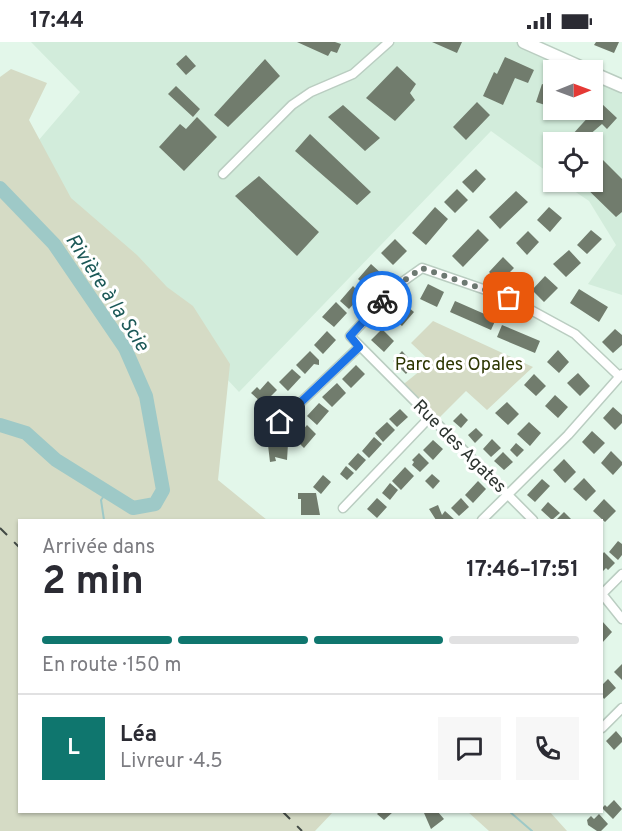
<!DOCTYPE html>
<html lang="fr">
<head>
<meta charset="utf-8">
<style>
	body { margin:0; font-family:Overpass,sans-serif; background:#f7f7f7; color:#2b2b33; height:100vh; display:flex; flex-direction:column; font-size:22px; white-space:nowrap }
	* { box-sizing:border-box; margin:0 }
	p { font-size:20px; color:#7c7c81 }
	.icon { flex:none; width:33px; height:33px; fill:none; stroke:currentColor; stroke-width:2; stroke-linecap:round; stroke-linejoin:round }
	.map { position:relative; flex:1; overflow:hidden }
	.details { position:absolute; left:18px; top:477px; width:585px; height:294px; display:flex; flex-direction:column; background:#fff; border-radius:0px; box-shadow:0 2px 4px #0004 }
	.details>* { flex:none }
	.needle { width:39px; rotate:89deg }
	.tools { position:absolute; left:543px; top:18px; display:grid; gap:12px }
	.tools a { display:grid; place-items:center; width:60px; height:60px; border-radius:0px; background:#fff; box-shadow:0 2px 4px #0004; font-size:30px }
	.pin { position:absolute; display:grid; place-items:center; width:51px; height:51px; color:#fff; margin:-26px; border-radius:12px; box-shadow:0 3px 9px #0006 }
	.courier { position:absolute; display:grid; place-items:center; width:60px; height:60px; margin:-30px; border:4px solid #1a73e8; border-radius:50%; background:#fff; color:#222; box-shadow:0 2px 8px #0007 }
	.overview em { font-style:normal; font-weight:700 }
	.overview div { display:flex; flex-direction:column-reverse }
	.overview { display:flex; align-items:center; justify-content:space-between; height:102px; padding:0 24px }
	h1 { font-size:39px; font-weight:700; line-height:45px }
	.bar { display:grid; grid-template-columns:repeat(4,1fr); gap:9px 6px; align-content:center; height:72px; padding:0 24px }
	.bar i { height:8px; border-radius:4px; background:#e1e1e2 }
	.bar .current { background:#0f766e }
	.bar p { grid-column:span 4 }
	.line { display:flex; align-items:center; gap:15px; padding:0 24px; border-top:2px solid #e1e1e2 }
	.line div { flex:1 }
	.round { display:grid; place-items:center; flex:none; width:63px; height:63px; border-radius:0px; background:#f7f7f7 }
	.status { display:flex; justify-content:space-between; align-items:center; height:42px; padding:0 30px; background:#fff; direction:ltr }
	.status svg { height:16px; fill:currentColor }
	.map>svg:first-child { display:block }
	.built { fill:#d2ecdb; fill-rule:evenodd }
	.green { fill:#d5dbc5 }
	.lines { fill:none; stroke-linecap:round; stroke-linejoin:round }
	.stream { stroke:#9ec9c7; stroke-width:2 }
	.river { stroke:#9ec9c7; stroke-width:14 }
	.building { fill:#717c6d }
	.minor-casing { stroke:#bacdc1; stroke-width:11 }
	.primary-casing { stroke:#bacdc1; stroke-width:15 }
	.minor { stroke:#fff; stroke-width:8 }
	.primary { stroke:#fff; stroke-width:12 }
	.rail { stroke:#424a45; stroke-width:2; stroke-dasharray:10 10; stroke-linecap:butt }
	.done { stroke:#6d7972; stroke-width:6; stroke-dasharray:0 10.8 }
	.route { stroke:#1a73e8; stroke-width:8 }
	.labels { text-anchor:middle; stroke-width:6; stroke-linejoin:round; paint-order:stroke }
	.park-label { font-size:18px; fill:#2c3600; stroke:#fff }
	.street-label { font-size:18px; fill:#2e3531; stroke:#fff }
	.water-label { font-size:20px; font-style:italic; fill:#1b5857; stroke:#fff }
</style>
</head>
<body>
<div class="status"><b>17:44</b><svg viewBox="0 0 49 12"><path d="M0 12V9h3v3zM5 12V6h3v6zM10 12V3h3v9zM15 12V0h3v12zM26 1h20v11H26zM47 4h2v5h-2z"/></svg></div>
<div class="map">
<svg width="622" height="789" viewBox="0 0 622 789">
	<rect width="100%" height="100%" fill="#e3f7ea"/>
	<path class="built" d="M31,0H530L622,40V253L588,242L616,203L589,159L561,140H592V100H554L553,134L491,89L239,350L101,201L26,113L80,50ZM554,28H592V68H554Z"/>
	<path class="green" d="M11,27L47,41L29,78L71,156L137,213L167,245L193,264L230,322L218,438L267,478H20V770H333L315,789H0V35Z
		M433,279L533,325L487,368L466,349L435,380L400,345L431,320L411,301Z
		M468,770H550L567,789H489Z"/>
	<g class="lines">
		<path class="stream" d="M104,478L101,458L106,451
			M510,770L532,789"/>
		<path class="river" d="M0,146L54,202L125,306L146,354L163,448L155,462L133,466L56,418L26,391L0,383"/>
	</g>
	<path class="building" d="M297,0H335L341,2L337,11L331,9L328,14Z
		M432,0H462L457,11Z
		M596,0H619L614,11L594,3Z
		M186,13L196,24L186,33L176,22Z
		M505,15L534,28L528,41L515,36L503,63L483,54L494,30L497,32Z
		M265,17L280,34L228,85L214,73Z
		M397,24L416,42L410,51L415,58L395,79L366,56Z
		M542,42L554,46V66L536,60Z
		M176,44L200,67L193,75L168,52Z
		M477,60L490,73L466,98L453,85Z
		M601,61L617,76L607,87L602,82L581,100L572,93Z
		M343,63L380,96L365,109L328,75Z
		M197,75L217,95L184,129L159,105L180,82L186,87Z
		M310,92L371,150L357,163L295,109Z
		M601,116L622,137V170L616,175L580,140H592V124Z
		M476,127L486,137L473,151L462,140Z
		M259,134L319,190L297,214L235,154Z
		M457,147L468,158L455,171L444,160Z
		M516,149L528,160L500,187L489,175Z
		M435,165L448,177L426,203L412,191Z
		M549,165L562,176L550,190L537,178Z
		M478,187L489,198L463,225L452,214Z
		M591,188L602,197L587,212L577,203Z
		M528,189L539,200L527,213L516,201Z
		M395,197L407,209L393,223L381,211Z
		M569,208L581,221L566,235L553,222Z
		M503,215L514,226L500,240L489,230Z
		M371,222L383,233L370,248L358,237Z
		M545,234L558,246L544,260L532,248Z
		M428,242L444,250L437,265L420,257Z
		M353,244L362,253L349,267L340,259Z
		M579,247L608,265L599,280L570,261Z
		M455,259L496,277L491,288L450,270Z
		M336,260L347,271L334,285L322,275Z
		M402,260L414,270L402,284L390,274Z
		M502,283L540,299L535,311L497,295Z
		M382,287L394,299L384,310L371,298Z
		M615,287L622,293V303L613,311L602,300Z
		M327,289L336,298L323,312L314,303Z
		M558,308L569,320L559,331L547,320Z
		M310,309L319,318V323L314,322L305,332L296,323Z
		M402,309L414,322L406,332L393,319Z
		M356,323L365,332L351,346L342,337Z
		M292,327L301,335L288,349L279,340Z
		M578,331L590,344L580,354L567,341Z
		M534,332L546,344L536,354L524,343Z
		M268,339L277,348L263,362L251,351L257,345L260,348Z
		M337,341L346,351L332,365L322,355Z
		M555,353L568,365L558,376L545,364Z
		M507,360L519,372L508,383L495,371Z
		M319,361L329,369L317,383L307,374Z
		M613,365L622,373V381L615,388L603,376Z
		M400,367L408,375L397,385L389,377Z
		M461,371L468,378L461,386L453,379Z
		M387,380L395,388L383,400L375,391Z
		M529,380L541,391L530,404L517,392Z
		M307,383L316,392L304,406L295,397Z
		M476,386L483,393L475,401L468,393Z
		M592,389L605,401L594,412L582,400Z
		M374,395L382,402L369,416L362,409Z
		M492,397L501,406L491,415L483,407Z
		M433,398L443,407L433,418L423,408Z
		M516,401L524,408L517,415L510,408Z
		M288,402L287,418L275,415L276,419L270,420L268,403Z
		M611,409L622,420V423L613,433L601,421Z
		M503,410L513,420L504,428L494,419Z
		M358,411L366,418L356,429L348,422Z
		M419,411L429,421L420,430L412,423L414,420L412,418Z
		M564,417L576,430L565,441L553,428Z
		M346,424L354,431L347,438L340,432Z
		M405,425L414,434L401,448L392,439Z
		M432,432L440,439L433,447L425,439Z
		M323,433L331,440L321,452L313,445Z
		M584,436L596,449L586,459L573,447Z
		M542,437L550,444L535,460L527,453Z
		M478,439L486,447L473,461L465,453Z
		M390,441L398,448L390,458L382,451Z
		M298,451H316L320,473H301V457H298Z
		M377,456L387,465L377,476L367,467Z
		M461,456L469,465L459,474L451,466Z
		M604,457L616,469L605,480L593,469Z
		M548,460L560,471L552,478L541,468Z
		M438,463L442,473L445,469L455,478H436L429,467Z
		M564,470L572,478H556Z
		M618,499L622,502V513L618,518L609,510Z
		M604,510L615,521L608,528L606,526L603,529L602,513Z
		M602,579L612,590L602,601Z
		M622,622V638L614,630Z
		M608,637L616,646L604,657L602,654V643Z
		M616,689L622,696V700L614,708L606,699Z
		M614,758L622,767L613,777L602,766L605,763L607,765Z
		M379,770H393L384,778L377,772Z
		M438,770L444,777L431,787L424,771Z
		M599,772L608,782L601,789H597L588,783L587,778L591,774L594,777Z"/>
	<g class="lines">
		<g class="minor-casing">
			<path id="minor" d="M223,132L292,63L311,50L353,32L389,0
				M280,380L359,305
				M343,466L430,375
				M482,478L568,393L622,332
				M533,478L350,294L398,243L422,226L509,256L575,292L619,334
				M602,552L622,577
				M602,552L622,532
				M602,686L622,666"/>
		</g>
		<g class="primary-casing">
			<path id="primary" d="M524,0L587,28
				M592,31L622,44"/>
		</g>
		<use href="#minor" class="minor"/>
		<use href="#primary" class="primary"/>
		<path class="rail" d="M0,486L20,506
			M283,770L302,789"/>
	</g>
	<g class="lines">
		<path class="done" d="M382,259L398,243L422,226L509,256"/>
		<path class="route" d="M280,380L359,305L350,294L382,259"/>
	</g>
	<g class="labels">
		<g class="park-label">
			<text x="459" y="328">Parc des Opales</text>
		</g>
		<g class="street-label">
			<text transform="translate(460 404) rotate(45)" y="6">Rue des Agates</text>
		</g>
		<g class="water-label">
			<text transform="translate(108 250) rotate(57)" y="7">Rivière à la Scie</text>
		</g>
	</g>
</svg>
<div class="tools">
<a><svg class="needle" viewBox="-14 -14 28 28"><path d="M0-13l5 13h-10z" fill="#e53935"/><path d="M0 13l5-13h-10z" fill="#7c7c81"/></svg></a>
<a><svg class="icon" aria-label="locate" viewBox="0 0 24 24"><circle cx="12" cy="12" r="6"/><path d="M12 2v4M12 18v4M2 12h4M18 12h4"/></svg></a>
</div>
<div class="pin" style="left:509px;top:256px;background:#ea580c"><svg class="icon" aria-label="bag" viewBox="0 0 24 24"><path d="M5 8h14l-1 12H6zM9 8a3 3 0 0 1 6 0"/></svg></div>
<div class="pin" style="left:280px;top:380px;background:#1f2937"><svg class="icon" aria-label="home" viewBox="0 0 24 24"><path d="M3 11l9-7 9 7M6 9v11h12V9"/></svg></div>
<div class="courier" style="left:382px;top:259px"><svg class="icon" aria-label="bike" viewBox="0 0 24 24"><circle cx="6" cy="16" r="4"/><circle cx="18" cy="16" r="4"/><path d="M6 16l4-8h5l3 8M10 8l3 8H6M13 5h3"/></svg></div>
<section class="details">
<div class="overview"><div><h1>2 min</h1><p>Arrivée dans</p></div><em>17:46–17:51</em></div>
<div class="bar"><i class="current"></i><i class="current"></i><i class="current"></i><i></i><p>En route · 150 m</p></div>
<div class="line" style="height:108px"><b class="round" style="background:#0f766e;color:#fff">L</b><div><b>Léa</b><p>Livreur · 4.5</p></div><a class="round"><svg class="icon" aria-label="chat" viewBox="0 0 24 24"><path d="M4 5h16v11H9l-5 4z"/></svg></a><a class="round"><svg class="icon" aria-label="phone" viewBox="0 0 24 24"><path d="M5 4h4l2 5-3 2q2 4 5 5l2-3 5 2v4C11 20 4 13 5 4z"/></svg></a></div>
</section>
</div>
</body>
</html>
